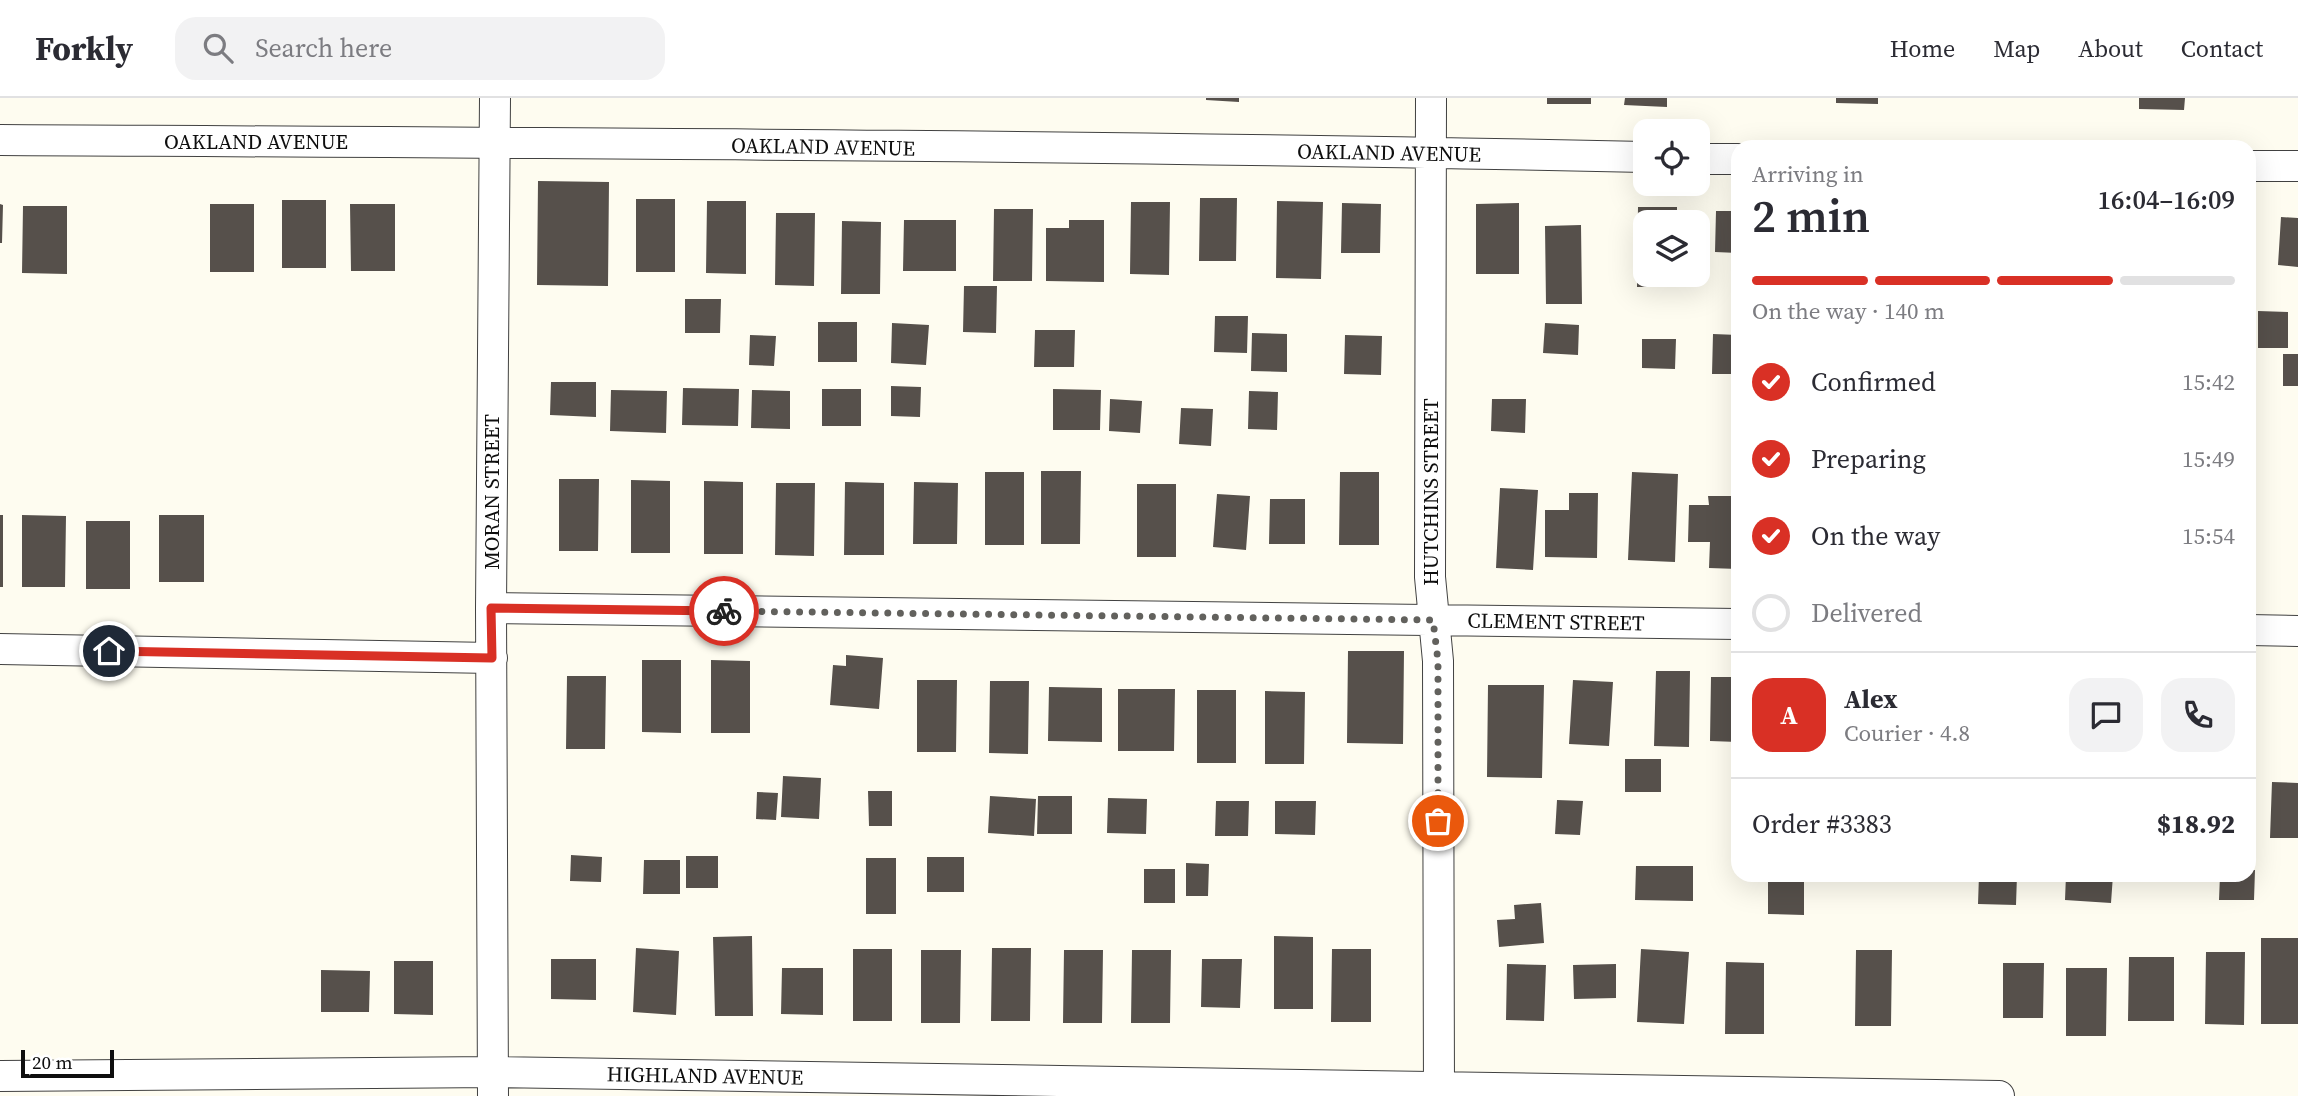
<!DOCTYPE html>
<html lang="en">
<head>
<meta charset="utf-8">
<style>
	body { margin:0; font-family:"Source Serif 4",serif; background:#f2f2f3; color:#2b2b33; height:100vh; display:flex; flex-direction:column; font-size:26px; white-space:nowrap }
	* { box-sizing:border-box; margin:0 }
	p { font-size:23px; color:#7c7c81 }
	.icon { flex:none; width:38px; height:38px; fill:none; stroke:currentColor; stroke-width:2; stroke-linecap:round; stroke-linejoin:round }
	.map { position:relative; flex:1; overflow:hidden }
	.sheet { position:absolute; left:1731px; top:42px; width:525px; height:742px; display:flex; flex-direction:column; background:#fff; border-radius:21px; box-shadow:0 7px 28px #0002 }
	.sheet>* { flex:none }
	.fabs { position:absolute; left:1633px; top:21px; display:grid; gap:14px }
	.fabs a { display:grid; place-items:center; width:77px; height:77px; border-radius:14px; background:#fff; box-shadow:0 7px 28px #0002; font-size:35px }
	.scale { position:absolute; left:21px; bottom:18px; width:93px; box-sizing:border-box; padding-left:7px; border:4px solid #0e0e0e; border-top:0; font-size:19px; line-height:24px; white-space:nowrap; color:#0e0e0e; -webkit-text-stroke:5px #fff; paint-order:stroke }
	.pin { position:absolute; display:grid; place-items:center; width:60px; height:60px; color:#fff; margin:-30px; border:4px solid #fff; border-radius:50%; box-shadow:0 2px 7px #0007 }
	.courier { position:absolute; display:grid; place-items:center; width:70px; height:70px; margin:-35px; border:5px solid #d93025; border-radius:50%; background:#fff; color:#222; box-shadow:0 2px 9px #0007 }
	.summary em { font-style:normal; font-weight:600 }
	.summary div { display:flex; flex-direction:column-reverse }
	.summary { display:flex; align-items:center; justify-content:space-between; height:119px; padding:0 21px }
	h1 { font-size:46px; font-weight:600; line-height:52px }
	.bar { display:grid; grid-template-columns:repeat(4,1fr); gap:10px 7px; align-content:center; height:84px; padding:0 21px }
	.bar i { height:9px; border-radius:5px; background:#e1e1e2 }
	.bar .on { background:#d93025 }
	.bar p { grid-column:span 4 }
	.line { display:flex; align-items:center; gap:18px; padding:0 21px; border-top:2px solid #e1e1e2 }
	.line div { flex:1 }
	.round { display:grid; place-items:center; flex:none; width:74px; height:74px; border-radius:21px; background:#f2f2f3 }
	ol { padding:0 21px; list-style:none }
	li { display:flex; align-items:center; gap:21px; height:77px }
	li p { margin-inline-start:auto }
	li .icon { padding:7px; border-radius:50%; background:#d93025; color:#fff; stroke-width:4 }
	li:last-child { color:#7c7c81 }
	li i { width:38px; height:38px; border:4px solid #e1e1e2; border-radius:50% }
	header { display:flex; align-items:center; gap:42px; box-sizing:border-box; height:98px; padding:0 35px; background:#fff; border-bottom:2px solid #e1e1e2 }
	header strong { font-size:33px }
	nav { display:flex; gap:38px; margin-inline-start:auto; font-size:24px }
	.search { width:490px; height:63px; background:#f2f2f3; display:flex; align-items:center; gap:18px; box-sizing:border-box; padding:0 24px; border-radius:21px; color:#7c7c81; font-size:26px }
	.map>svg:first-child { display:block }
	.building { fill:#56504b }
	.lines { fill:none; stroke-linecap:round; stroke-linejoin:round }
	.minor-casing { stroke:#414141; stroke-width:32 }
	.minor { stroke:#fff; stroke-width:30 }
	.done { stroke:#62615d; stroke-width:7; stroke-dasharray:0 12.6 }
	.route { stroke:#d93025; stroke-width:9 }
	.labels { text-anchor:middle; stroke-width:7; stroke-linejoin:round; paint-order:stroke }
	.street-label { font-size:21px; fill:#0e0e0e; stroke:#fff }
</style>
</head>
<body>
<header>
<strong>Forkly</strong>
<div class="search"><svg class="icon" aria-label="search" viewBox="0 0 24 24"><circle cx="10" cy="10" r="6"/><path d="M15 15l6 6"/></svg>Search here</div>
<nav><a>Home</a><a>Map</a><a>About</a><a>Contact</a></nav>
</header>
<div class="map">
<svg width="2298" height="998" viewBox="0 0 2298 998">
	<rect width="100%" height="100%" fill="#fefcf0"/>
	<path class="building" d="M1206,0H1239V4L1206,2Z
		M1547,0H1591V6H1547Z
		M1625,0H1667V9L1624,7Z
		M1836,0H1878V6L1836,5Z
		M2139,0H2185L2184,12L2139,11Z
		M538,83L609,84L608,188L537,187Z
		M1200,100H1237L1236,163H1199Z
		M636,101H675V174H636Z
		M282,102H326V170H282Z
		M707,103H746V176L706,175Z
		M1277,103L1323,104L1321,181L1276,180Z
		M1131,104H1170L1169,177L1130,176Z
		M1342,105L1381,106L1380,155H1341Z
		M1519,105V176H1476V106Z
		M0,106L3,107L2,145H0Z
		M210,106H254V174H210Z
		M350,106H395V173H351Z
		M23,108H67V176L22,175Z
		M1638,109H1677V124H1645V177H1676V189H1637Z
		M994,111H1033L1032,183H993Z
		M1716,113H1738V155L1715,154Z
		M776,115H815L814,188L775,187Z
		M2281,119L2298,120V169L2278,167Z
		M904,122H956V173H903Z
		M1069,122H1104V184L1046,183V130H1069Z
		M842,123L881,124L880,196H841Z
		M1581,127L1582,206H1546L1545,128Z
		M964,188H997L996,235L963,234Z
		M685,201H721L720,235H685Z
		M2258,213L2288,214V250H2258Z
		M1215,218H1248L1247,255L1214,254Z
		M818,224H857V264H818Z
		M892,225L929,227L926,267L891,265Z
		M1545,225L1579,227L1578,257L1543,255Z
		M1035,232H1075L1074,269H1034Z
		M2249,232H2253V270H2249Z
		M1252,235L1287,236V274L1251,273Z
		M1713,236L1738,237V276H1712Z
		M750,237L776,238L774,268L749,267Z
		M1345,237L1382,238L1381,277L1344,276Z
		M1642,241H1676L1675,271L1642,270Z
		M2283,256H2298V288H2283Z
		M551,284H596V319L550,317Z
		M891,288L921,289L920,319L891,318Z
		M683,290L739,291L738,328L682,327Z
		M822,291H861V328H822Z
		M1053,291L1101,292L1100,332H1053Z
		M611,292L667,293L666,335L610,333Z
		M752,292L790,293V331L751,330Z
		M1249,293L1278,294L1277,332L1248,331Z
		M1110,301L1142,303L1140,335L1109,333Z
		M1492,301H1526L1525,335L1491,333Z
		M1181,310L1213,311L1211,348L1179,346Z
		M2249,322L2255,323L2253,365H2249Z
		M1041,373H1081L1080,446H1041Z
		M985,374H1024V447H985Z
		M1340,374H1379V447H1339Z
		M1632,374L1678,376L1675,464L1628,462Z
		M559,381H599L598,453H559Z
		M631,382L670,383V455H631Z
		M704,383L743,384V456H704Z
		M845,384L884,385V457H844Z
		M914,384L958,385L957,446H913Z
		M776,385H815L814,458L775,457Z
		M1137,386H1176V459H1137Z
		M1500,390L1538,392L1533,472L1496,470Z
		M1569,395H1598L1597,460L1545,459V412H1569Z
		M1217,396L1250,398L1246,452L1213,449Z
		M1708,398H1738V471L1709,470L1710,444H1688L1689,407H1709Z
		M1270,401H1305V446H1269Z
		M0,417H3V489H0Z
		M22,417L66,418L65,489H22Z
		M159,417H204V484H159Z
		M86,423H130V491H86Z
		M1348,553H1404L1403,646L1347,645Z
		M846,557L883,560L879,611L830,607L833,567L846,568Z
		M642,562H681V635L642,634Z
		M711,562L750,563V635H711Z
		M1656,573H1690L1689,649L1654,648Z
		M567,578H606L605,651H566Z
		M1711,579H1738V644L1710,643Z
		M917,582H957L956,654H917Z
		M1573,582L1613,584L1609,648L1569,646Z
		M990,583H1029L1028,656L989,655Z
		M2249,584H2255L2252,642H2249Z
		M1488,587H1544L1542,680L1487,679Z
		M1049,589L1102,590V644L1048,643Z
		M1118,591H1175L1174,653H1118Z
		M1197,592H1236V665H1197Z
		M1265,593L1305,594L1304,666H1265Z
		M1625,661H1661V694H1625Z
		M783,678L821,680L819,721L781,719Z
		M2272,684L2298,685V740H2270Z
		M868,693H892V728H869Z
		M757,694L778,695L776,722L756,721Z
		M990,698L1036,701L1034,738L988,735Z
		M1038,698H1072V736H1037Z
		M1108,700L1147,701L1146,736L1107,735Z
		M1557,702L1583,703L1580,737L1555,736Z
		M1216,703H1249L1248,738H1215Z
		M1275,703H1316L1315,737L1275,736Z
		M571,757L602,759L601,784L570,783Z
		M686,758H718V790H686Z
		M927,759H964V794H927Z
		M866,760H896V816H866Z
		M644,762H680V796H643Z
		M1186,765L1209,766L1208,798H1186Z
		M1636,768H1693V803L1635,802Z
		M1144,771H1175V805H1144Z
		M2249,772H2255L2254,802H2219L2220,777H2249Z
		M1768,777H1804V817L1768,816Z
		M1979,777H2017L2016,807L1978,806Z
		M2066,777H2113L2111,805L2065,802Z
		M1541,805L1544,845L1499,849L1497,822L1515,821L1514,807Z
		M752,838L753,918H715L713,839Z
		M1274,838L1313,839V911H1274Z
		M2261,840H2298V926H2261Z
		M636,850L679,853L676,917L633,914Z
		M992,850H1031L1030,923H991Z
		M853,851H892V923H853Z
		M1332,851H1371V924H1331Z
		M1641,851L1689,854L1684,926L1637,924Z
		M921,852H961L960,925H921Z
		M1064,852H1103L1102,925H1063Z
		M1132,852H1171L1170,925H1131Z
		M1856,852H1892L1891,928H1855Z
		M2206,854H2245L2244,927L2205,926Z
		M2129,859H2174V923H2128Z
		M551,861H596V902L551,901Z
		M1202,861H1242L1240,910L1201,909Z
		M394,863H433V917L394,916Z
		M1726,864L1764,865V936H1725Z
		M2003,865H2044L2043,920H2003Z
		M1507,866L1546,867L1544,923L1506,922Z
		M1616,866V900L1574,901L1573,867Z
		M782,870H823V917L781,916Z
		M2066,870H2107L2106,938H2066Z
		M321,872L370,873L369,914H321Z"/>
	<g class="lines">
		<g class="minor-casing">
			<path id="minor" d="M1431,0L1430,479L1438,563L1439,998
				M0,42C548,45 1097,47 1645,59
				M1698,61H1738
				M2249,68H2298
				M491,510L1738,526
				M2249,532L2298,533
				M0,551L492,560
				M0,978L493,974L1999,998
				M493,998L491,510L495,0"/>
		</g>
		<use href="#minor" class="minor"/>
	</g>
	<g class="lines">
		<path class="done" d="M724,513L1433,522L1438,563V723"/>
		<path class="route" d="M109,553L492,560L491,510L724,513"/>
	</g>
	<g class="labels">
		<g class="street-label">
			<text x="256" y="51">OAKLAND AVENUE</text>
			<text transform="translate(823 49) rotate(1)" y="7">OAKLAND AVENUE</text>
			<text transform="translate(1389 55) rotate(1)" y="7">OAKLAND AVENUE</text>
			<text transform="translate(492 394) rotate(-90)" y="7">MORAN STREET</text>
			<text transform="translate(1431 394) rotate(-90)" y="7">HUTCHINS STREET</text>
			<text transform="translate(1556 524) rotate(1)" y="7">CLEMENT STREET</text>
			<text transform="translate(705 978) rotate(1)" y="7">HIGHLAND AVENUE</text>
		</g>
	</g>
</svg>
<div class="fabs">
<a><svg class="icon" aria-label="locate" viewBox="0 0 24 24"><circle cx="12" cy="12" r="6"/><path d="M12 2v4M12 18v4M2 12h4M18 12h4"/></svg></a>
<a><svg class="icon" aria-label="layers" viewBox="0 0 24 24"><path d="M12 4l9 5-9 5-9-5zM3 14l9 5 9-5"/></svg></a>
</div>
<div class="scale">20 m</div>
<div class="pin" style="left:1438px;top:723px;background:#ea580c"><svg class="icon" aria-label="bag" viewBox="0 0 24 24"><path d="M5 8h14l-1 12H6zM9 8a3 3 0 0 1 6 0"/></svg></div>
<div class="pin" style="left:109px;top:553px;background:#1f2937"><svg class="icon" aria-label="home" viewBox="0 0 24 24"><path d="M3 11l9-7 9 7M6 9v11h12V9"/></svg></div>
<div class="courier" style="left:724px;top:513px"><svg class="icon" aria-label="bike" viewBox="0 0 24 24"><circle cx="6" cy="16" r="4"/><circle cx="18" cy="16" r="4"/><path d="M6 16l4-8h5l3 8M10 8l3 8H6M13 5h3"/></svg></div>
<section class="sheet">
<div class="summary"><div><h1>2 min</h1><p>Arriving in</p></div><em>16:04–16:09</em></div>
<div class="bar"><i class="on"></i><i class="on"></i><i class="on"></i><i></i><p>On the way · 140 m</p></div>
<ol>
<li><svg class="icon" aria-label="check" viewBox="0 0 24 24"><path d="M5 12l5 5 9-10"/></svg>Confirmed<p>15:42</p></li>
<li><svg class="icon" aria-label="check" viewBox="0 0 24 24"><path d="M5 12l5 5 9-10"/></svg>Preparing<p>15:49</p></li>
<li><svg class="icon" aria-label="check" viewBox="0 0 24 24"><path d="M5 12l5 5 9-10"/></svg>On the way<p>15:54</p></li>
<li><i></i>Delivered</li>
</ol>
<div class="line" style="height:126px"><b class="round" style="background:#d93025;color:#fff">A</b><div><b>Alex</b><p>Courier · 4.8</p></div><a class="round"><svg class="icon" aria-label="chat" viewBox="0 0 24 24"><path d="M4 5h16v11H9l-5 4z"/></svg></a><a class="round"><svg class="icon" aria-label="phone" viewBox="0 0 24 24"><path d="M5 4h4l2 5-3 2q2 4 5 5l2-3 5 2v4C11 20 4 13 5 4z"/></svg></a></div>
<div class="line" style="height:91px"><div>Order #3383</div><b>$18.92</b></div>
</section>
</div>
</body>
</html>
